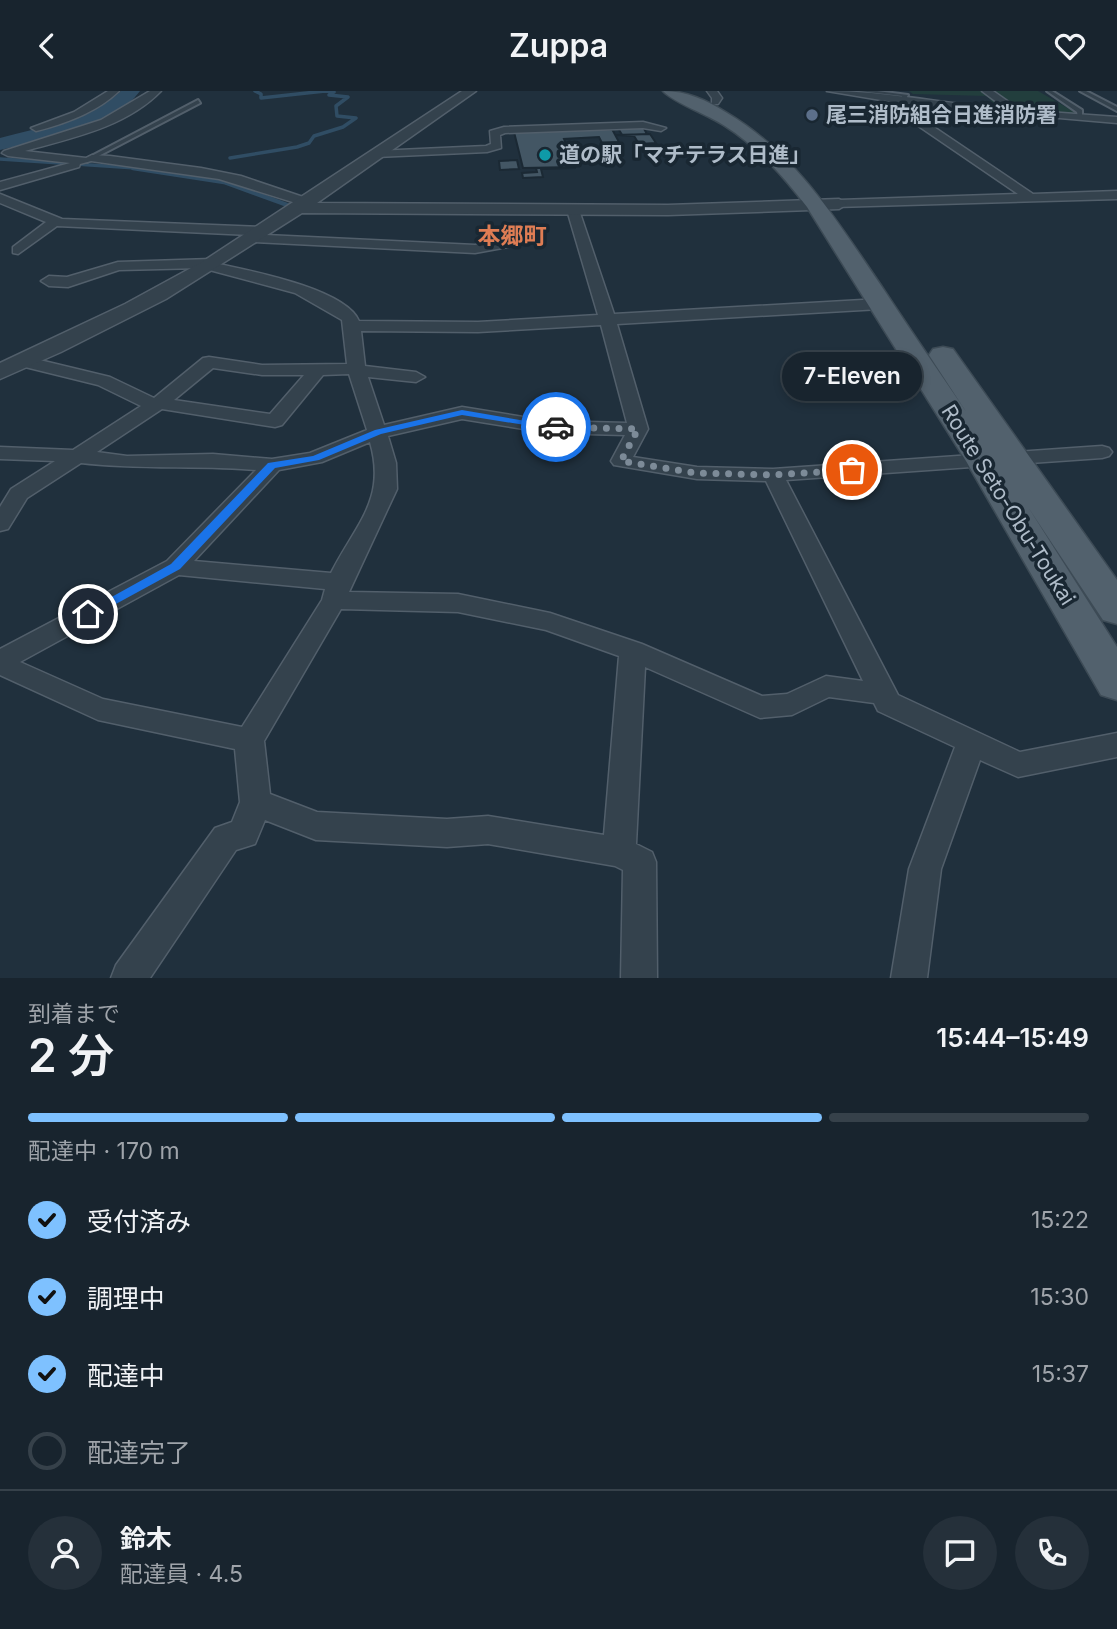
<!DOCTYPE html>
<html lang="ja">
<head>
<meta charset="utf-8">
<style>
	body { margin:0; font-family:Inter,"Noto Sans JP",sans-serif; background:#25303a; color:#f1f3f6; height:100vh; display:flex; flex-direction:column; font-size:26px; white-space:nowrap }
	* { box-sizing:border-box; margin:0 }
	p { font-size:23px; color:#9fa4aa }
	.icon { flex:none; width:38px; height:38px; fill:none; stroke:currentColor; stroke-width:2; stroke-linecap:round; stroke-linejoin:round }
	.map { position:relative; height:887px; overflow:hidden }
	.panel { display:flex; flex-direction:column; background:#18242e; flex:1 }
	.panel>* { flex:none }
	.pin { position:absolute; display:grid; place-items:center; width:60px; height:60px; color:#fff; margin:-30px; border:4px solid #fff; border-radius:50%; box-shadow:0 2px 7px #0007 }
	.courier { position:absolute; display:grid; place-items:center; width:70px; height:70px; margin:-35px; border:5px solid #1a73e8; border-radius:50%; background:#fff; color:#222; box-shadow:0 2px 9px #0007 }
	.bubble { position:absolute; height:49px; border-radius:24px; background:#18242e; box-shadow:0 4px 10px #0003,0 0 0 2px #36414a; font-size:23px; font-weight:600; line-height:49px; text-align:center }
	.summary em { font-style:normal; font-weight:600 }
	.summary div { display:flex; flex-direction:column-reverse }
	.summary { display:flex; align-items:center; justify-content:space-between; height:119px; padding:0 28px }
	h1 { font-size:46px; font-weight:600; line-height:52px }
	.bar { display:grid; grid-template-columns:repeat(4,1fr); gap:10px 7px; align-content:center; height:84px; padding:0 28px }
	.bar i { height:9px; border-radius:5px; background:#36414a }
	.bar .active { background:#7ec1ff }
	.bar p { grid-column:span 4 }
	.line { display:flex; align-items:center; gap:18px; padding:0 28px; border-top:2px solid #36414a }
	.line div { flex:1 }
	.round { display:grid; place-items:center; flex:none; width:74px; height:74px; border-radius:37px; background:#25303a }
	ol { padding:0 28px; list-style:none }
	li { display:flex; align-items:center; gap:21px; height:77px }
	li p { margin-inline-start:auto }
	li .icon { padding:7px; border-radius:50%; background:#7ec1ff; color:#111; stroke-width:4 }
	li:last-child { color:#9fa4aa }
	li i { width:38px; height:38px; border:4px solid #36414a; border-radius:50% }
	header { display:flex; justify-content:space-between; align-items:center; height:91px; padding:0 28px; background:#18242e; font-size:32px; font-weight:600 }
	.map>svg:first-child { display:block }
	.green { fill:#223e3d }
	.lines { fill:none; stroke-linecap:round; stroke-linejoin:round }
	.stream-far1 { stroke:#304d64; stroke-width:3.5 }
	.stream { stroke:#304d64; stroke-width:4.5 }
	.river { fill:#304d64; fill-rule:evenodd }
	.building { fill:#435664; stroke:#1b2934; stroke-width:2 }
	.service-casing { stroke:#525f6b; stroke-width:4 }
	.minor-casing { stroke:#525f6b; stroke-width:3 }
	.tertiary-casing { stroke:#525f6b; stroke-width:3 }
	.primary-casing { stroke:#3d4b56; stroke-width:3 }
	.service { fill:#34424d; fill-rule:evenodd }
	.minor { fill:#34424d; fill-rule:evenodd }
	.tertiary { fill:#34424d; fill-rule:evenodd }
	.primary { fill:#52616d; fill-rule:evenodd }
	.route { fill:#1a73e8 }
	.done { stroke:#7d8b98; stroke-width:7; stroke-dasharray:0 12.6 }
	.service-dot { fill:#5c6f8a; stroke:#192732; stroke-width:2.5 }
	.culture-dot { fill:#0f9aa8; stroke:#192732; stroke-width:2.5 }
	.labels { text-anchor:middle; stroke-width:7; stroke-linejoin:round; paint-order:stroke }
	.far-poi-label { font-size:21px; font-weight:bold; fill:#afbcc9; stroke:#192732; text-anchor:start }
	.far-street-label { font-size:21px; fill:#afbcc9; stroke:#192732 }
	.far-quarter-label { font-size:23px; font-weight:bold; fill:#df7d54; stroke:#192732 }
</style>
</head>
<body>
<header><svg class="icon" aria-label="back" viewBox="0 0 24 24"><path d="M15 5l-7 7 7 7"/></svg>Zuppa<svg class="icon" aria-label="heart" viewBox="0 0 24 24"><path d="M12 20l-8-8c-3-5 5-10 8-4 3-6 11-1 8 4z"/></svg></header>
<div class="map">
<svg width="1117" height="887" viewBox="0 0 1117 887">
	<rect width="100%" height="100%" fill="#20303d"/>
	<path class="green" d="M909,0H1038L1078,23L998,19L987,5L913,3Z"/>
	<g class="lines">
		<path class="stream-far1" d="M255,0L261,3V7L325,0
			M230,67L297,56L309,52L314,45L343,36L356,27L337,25L336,15L348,6L329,4L334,1L325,0
			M0,68L151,78"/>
		<path class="stream" d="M133,77L224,91L290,115"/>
		<path class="river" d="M121,0H140C110,40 45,48 0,59V47C41,36 89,29 121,0Z"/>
	</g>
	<path class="building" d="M643,36L647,43L622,44L618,37Z
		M612,38L619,51L602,52L599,46L564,48L575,76L523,77L514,41Z
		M650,43L656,52L639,53L634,45L615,44Z
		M517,69L519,78L500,79L499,70Z
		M536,77L575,76V77L541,78L543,86L523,87L522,82L537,81Z"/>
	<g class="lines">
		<g class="service-casing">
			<path id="service" d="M859,0H877L908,4L904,11L901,9L902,5Z
				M1047,0H1052L1082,19V26H1078L1077,21Z
				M1080,0H1086L1117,16V20Z
				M198,9L200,12L87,71L82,70Z"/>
		</g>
		<g class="minor-casing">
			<path id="minor" d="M108,0H119C97,21 65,33 36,40L31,37L74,21Z
				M150,0H161C126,36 72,47 25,60L86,67L92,64L110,65L201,77L241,85L315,110L309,114L299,113L219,88L91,70L80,73L79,76L0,99V91L70,72L8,65L2,62L4,60L101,29Z
				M707,0H717L722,7L718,13H712V7Z
				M827,0C886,0 946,13 1006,18L982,0H993L1020,19L1117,26V32L908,14L922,28L1033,103L1117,100V108L835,116V110L839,109L1018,103L914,32L899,12Z
				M643,31L666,37L661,40L643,37L505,42L500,44L501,57L487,61L376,66L370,63L376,60L486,55L491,53L490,40L504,36Z
				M0,103L62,128L264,136L271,140L266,144L475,154L503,149L510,153L508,156L475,162L253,151L246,147L250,144L57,135L18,163L13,162V156L46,131L0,112Z
				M573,115L579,119L614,223L880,208L888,213L880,218L617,233L648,338L633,366L697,376L773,378L1102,355L1109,357L1112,361L1109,365L1102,367L786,389L898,604L1020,661L1117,642V666L1018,686L980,669L941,778L927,887H891L909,778L955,656L878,620L874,612L829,606L792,624L760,627L645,576L636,753L652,761L656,771L657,887H621L623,779L615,775L488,753L447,756L316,749L265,729L255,753L236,759L150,887H111L116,874L215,737L232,731L240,711L235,658L98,629L0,584V558L167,470L256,379C197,374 139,379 81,372L27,407L8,438L0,440V416L11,398L55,370L0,368V356L73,359L141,315L98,294L17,274L14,270L23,265L110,286L154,307L203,267L209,266L262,274L347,273L342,229L295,202L202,177L119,179L68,196L49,195L41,190L49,185L67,186L118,171L212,168L217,169L219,173C251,180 346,198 359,230L478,231L598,224L567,119ZM601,234L627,332L548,330L462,316L384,334L368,286L416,291L425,286L416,281L365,275L361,240L478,241ZM213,277L262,284H304L270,323L174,309ZM349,283L367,339L310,362L272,368L213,363L127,365L97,361L162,318L275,336L282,334L323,284ZM462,328L548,342L625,344L611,370L614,374L697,388L766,390L863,590L826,585L787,603L762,605L642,553L550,522L458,503L349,501L397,398L396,372L388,345ZM370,351C387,409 355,434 331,482L194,470L279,379L322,371ZM179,484L325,498L322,509L242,636L103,608L20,571ZM341,518L458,521L546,539L619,565L604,744L488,725L447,728L317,721L270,703L264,650Z"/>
		</g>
		<g class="tertiary-casing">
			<path id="tertiary" d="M462,0H476L317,112L668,114L839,108L847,113L839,118L668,124L302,122L166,208L61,261L0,288V272L125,213L202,171Z"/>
		</g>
		<g class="primary-casing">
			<path id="primary" d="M663,0C687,0 706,9 727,22C798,64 838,132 884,199C911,240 939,281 967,322L929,264L933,258L943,256L953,258L1117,489V533L1103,529L1028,416L1117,556V609L1101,604L966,370L807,116C784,86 758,56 725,35C709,24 674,12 663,0Z"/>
		</g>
		<use href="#service" class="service"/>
		<use href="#minor" class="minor"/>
		<use href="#tertiary" class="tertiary"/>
		<use href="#primary" class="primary"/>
	</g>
	<path class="route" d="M462,319L561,336L556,339L462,324L381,343L319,369L275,377L180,478L92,526L88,527L81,523L171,473L268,372L313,365L375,339Z"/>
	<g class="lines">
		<path class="done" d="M556,336L638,338L621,370L696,382L773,384L852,379"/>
	</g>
	<circle class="service-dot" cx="812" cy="24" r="7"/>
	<circle class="culture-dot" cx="545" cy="64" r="7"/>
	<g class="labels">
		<g class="far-poi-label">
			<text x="826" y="31">尾三消防組合日進消防署</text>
			<text x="559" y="71">道の駅「マチテラス日進」</text>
		</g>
		<g class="far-street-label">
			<text transform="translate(1008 414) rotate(58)" y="7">Route Seto-Obu-Toukai</text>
		</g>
		<g class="far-quarter-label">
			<text x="512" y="153">本郷町</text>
		</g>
	</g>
</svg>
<div class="pin" style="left:852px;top:379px;background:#ea580c"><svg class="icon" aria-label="bag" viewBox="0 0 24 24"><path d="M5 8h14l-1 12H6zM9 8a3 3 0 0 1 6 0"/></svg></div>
<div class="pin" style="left:88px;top:523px;background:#1f2937"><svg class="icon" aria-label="home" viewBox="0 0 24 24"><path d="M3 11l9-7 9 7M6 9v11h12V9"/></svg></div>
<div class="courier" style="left:556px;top:336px"><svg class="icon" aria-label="car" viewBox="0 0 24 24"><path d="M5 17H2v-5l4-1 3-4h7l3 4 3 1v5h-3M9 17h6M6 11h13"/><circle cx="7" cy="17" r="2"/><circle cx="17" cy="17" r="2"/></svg></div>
<div class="bubble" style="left:782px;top:261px;width:140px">7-Eleven</div>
</div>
<section class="panel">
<div class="summary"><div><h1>2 分</h1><p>到着まで</p></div><em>15:44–15:49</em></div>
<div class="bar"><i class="active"></i><i class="active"></i><i class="active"></i><i></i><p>配達中 · 170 m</p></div>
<ol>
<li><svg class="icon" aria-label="check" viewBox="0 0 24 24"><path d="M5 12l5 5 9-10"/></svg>受付済み<p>15:22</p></li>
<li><svg class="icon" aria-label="check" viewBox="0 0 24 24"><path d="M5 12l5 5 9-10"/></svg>調理中<p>15:30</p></li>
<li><svg class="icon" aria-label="check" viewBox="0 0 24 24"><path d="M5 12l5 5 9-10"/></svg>配達中<p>15:37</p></li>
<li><i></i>配達完了</li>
</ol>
<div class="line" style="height:126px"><a class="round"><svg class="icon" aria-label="person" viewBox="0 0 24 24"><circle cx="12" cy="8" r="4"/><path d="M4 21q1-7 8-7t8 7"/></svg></a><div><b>鈴木</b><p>配達員 · 4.5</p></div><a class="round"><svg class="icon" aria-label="chat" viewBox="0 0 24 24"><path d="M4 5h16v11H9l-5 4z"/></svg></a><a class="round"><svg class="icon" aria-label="phone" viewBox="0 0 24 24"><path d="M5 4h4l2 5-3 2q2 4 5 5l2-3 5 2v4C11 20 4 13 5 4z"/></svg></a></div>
</section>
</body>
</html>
